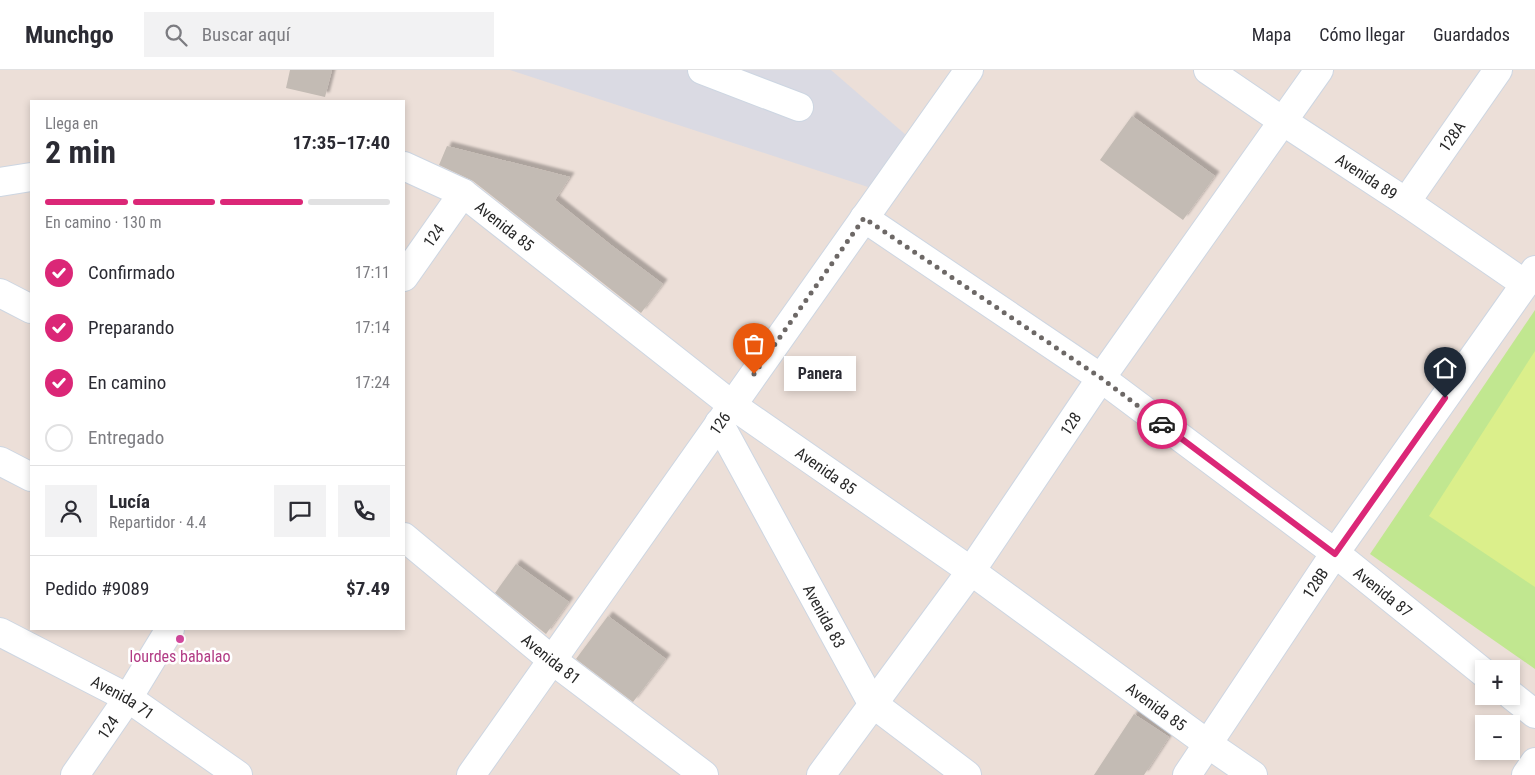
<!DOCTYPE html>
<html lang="es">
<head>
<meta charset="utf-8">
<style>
	body { margin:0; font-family:"Roboto Condensed",sans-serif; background:#f2f2f3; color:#2b2b33; height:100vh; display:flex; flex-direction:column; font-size:19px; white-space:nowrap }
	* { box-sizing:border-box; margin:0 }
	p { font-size:16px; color:#7c7c81 }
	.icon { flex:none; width:28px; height:28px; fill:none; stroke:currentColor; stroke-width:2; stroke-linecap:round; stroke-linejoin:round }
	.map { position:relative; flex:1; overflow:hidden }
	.drawer { position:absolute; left:30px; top:30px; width:375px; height:530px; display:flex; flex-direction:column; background:#fff; border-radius:0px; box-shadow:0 2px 8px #0003 }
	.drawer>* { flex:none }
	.fabs { position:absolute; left:1475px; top:590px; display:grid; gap:10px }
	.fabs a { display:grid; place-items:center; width:45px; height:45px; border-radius:0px; background:#fff; box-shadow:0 2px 8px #0003; font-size:25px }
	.pin { position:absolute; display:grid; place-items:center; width:42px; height:42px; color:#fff; margin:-51px -21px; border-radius:50% 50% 50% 0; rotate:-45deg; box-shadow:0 0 5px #0007 }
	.pin .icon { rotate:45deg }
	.courier { position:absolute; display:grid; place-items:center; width:50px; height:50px; margin:-25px; border:4px solid #db2777; border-radius:50%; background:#fff; color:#222; box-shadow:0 1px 6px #0007 }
	.bubble { position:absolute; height:35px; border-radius:0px; background:#fff; box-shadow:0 2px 8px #0003; font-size:16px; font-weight:700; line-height:35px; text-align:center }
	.head em { font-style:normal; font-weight:700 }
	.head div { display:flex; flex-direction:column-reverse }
	.head { display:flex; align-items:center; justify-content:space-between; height:85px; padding:0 15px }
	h1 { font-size:32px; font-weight:700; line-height:38px }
	.bar { display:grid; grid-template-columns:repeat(4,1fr); gap:8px 5px; align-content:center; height:60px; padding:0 15px }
	.bar i { height:6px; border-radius:4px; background:#e1e1e2 }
	.bar .current { background:#db2777 }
	.bar p { grid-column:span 4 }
	.line { display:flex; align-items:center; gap:12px; padding:0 15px; border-top:1px solid #e1e1e2 }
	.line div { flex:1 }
	.round { display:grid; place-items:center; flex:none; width:52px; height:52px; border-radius:0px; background:#f2f2f3 }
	ol { padding:0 15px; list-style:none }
	li { display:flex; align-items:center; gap:15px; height:55px }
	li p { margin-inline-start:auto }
	li .icon { padding:5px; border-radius:50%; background:#db2777; color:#fff; stroke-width:4 }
	li:last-child { color:#7c7c81 }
	li i { width:28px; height:28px; border:2px solid #e1e1e2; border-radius:50% }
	header { display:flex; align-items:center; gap:30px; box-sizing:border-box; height:70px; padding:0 25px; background:#fff; border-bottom:1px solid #e1e1e2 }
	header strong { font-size:24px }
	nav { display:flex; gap:28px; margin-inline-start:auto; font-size:18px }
	.search { width:350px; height:45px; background:#f2f2f3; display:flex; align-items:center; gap:12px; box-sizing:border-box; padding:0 18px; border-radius:0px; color:#7c7c81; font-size:19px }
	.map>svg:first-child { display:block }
	.industrial { fill:#dadae3 }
	.green { fill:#c1e790 }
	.pitch { fill:#dbef8b }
	.building { fill:#c3bbb4; filter:url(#shadow) }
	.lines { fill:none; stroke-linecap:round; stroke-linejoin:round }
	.minor-casing { stroke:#cdd6e2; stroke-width:30 }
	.minor { stroke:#fff; stroke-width:28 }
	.done { stroke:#6d6866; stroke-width:5; stroke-dasharray:0 9 }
	.route { stroke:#db2777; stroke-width:6 }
	.hotel-dot { fill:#d1479c; stroke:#fff; stroke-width:2 }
	.labels { text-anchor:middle; stroke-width:5; stroke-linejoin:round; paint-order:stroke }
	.street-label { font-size:16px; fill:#282828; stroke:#fff }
	.hotel-label { font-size:16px; fill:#b23c85; stroke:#fff }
</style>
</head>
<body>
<header>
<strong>Munchgo</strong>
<div class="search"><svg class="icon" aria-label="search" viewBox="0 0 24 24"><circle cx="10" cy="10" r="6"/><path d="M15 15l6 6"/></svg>Buscar aquí</div>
<nav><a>Mapa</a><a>Cómo llegar</a><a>Guardados</a></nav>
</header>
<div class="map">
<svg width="1535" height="705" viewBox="0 0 1535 705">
	<defs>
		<filter id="shadow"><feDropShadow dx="4.5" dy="-4.5" stdDeviation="1" flood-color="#0004"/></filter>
	</defs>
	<rect width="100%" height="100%" fill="#ecdfd8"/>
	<path class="industrial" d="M510,0H831L906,65L871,118Z"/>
	<path class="green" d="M1535,240V599L1370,484Z"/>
	<path class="pitch" d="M1535,281V517L1429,446Z"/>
	<path class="building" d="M290,0H332L325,27L286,18Z
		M1132,46L1215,106L1183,150L1100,90Z
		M447,76L570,107L555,130L611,175L663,214L641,243L473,111L439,95Z
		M516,494L569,532L546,564L495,523Z
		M608,546L666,589L633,632L576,589Z
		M1134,644L1169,667L1144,705H1094Z"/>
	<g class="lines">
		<g class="minor-casing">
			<g id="minor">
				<path d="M702,0L799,37"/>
				<path id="s1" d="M1208,0L1284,52L1406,132L1525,214"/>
				<path id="s2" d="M404,96L463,123L732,335L971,501L1208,674L1253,705"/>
				<path d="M0,112L31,107"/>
				<path id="s3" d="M1406,132L1498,0"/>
				<path id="s4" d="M864,148L1101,308L1335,483L1484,603"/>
				<path id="s5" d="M404,207L463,123"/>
				<path d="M0,223L31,239"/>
				<path id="s6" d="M719,353L872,633L967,705"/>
				<path d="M0,391L31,407"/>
				<path id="s7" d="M404,467L552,590L704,705"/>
				<path id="s8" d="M0,562L128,628L238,705"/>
				<path d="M1511,625L1535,644"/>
				<path id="s9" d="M75,705L128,628L170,559"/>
				<path id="s10" d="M471,705L969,0"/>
				<path id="s11" d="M821,705L971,501L1101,308L1319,0"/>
				<path id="s12" d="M1187,705L1335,483L1535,200"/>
				<path d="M1526,705L1535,692"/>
			</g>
		</g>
		<use href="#minor" class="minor"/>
	</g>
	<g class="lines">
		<path class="done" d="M754,304L864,148L1101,308L1162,354"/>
		<path class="route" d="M1162,354L1335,484L1445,328"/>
	</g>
	<circle class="hotel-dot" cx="180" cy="569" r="5"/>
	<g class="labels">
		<g class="street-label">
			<text dy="6" stroke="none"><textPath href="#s3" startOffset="80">128A</textPath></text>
			<text dy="6" stroke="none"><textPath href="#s1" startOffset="191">Avenida 89</textPath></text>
			<text dy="6" stroke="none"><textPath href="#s2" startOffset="118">Avenida 85</textPath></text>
			<text dy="6" stroke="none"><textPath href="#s5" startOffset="51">124</textPath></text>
			<text dy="6" stroke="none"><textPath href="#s10" startOffset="431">126</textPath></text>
			<text dy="6" stroke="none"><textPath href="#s11" startOffset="431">128</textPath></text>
			<text dy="6" stroke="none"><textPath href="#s2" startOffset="522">Avenida 85</textPath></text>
			<text dy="6" stroke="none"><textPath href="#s12" startOffset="231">128B</textPath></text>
			<text dy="6" stroke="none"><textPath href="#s4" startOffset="640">Avenida 87</textPath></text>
			<text dy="6" stroke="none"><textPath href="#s6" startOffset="220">Avenida 83</textPath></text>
			<text dy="6" stroke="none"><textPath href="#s7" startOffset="191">Avenida 81</textPath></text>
			<text dy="6" stroke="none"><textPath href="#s8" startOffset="139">Avenida 71</textPath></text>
			<text dy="6" stroke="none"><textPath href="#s2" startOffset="928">Avenida 85</textPath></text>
			<text dy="6" stroke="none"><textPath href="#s9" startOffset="58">124</textPath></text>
		</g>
		<g class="hotel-label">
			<text x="180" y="592">lourdes babalao</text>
		</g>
	</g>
</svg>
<div class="fabs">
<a>+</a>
<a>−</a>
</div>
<div class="pin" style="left:754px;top:304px;background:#ea580c"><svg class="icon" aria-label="bag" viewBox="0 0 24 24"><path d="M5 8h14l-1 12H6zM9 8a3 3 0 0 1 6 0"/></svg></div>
<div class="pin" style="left:1445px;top:328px;background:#1f2937"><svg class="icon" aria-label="home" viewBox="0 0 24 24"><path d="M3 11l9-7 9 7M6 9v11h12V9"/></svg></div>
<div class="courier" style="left:1162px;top:354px"><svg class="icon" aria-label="car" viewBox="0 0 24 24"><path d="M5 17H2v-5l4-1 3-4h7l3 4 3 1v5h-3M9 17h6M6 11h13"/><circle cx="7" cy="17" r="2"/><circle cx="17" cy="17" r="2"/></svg></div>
<div class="bubble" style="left:784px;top:286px;width:72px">Panera</div>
<section class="drawer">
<div class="head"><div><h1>2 min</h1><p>Llega en</p></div><em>17:35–17:40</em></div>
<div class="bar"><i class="current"></i><i class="current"></i><i class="current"></i><i></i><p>En camino · 130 m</p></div>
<ol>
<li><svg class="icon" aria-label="check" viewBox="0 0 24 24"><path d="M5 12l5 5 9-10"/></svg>Confirmado<p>17:11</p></li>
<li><svg class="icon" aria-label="check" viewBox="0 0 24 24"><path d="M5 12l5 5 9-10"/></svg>Preparando<p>17:14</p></li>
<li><svg class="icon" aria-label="check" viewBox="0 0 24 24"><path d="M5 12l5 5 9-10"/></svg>En camino<p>17:24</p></li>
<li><i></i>Entregado</li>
</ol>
<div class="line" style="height:90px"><a class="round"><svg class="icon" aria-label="person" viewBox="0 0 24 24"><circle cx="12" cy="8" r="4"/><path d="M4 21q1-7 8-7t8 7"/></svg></a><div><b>Lucía</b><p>Repartidor · 4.4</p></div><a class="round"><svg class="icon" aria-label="chat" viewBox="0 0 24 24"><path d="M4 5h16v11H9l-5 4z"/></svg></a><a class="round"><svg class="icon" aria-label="phone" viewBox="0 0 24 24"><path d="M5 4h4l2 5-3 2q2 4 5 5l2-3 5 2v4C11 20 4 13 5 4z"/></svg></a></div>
<div class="line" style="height:65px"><div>Pedido #9089</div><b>$7.49</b></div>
</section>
</div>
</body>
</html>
